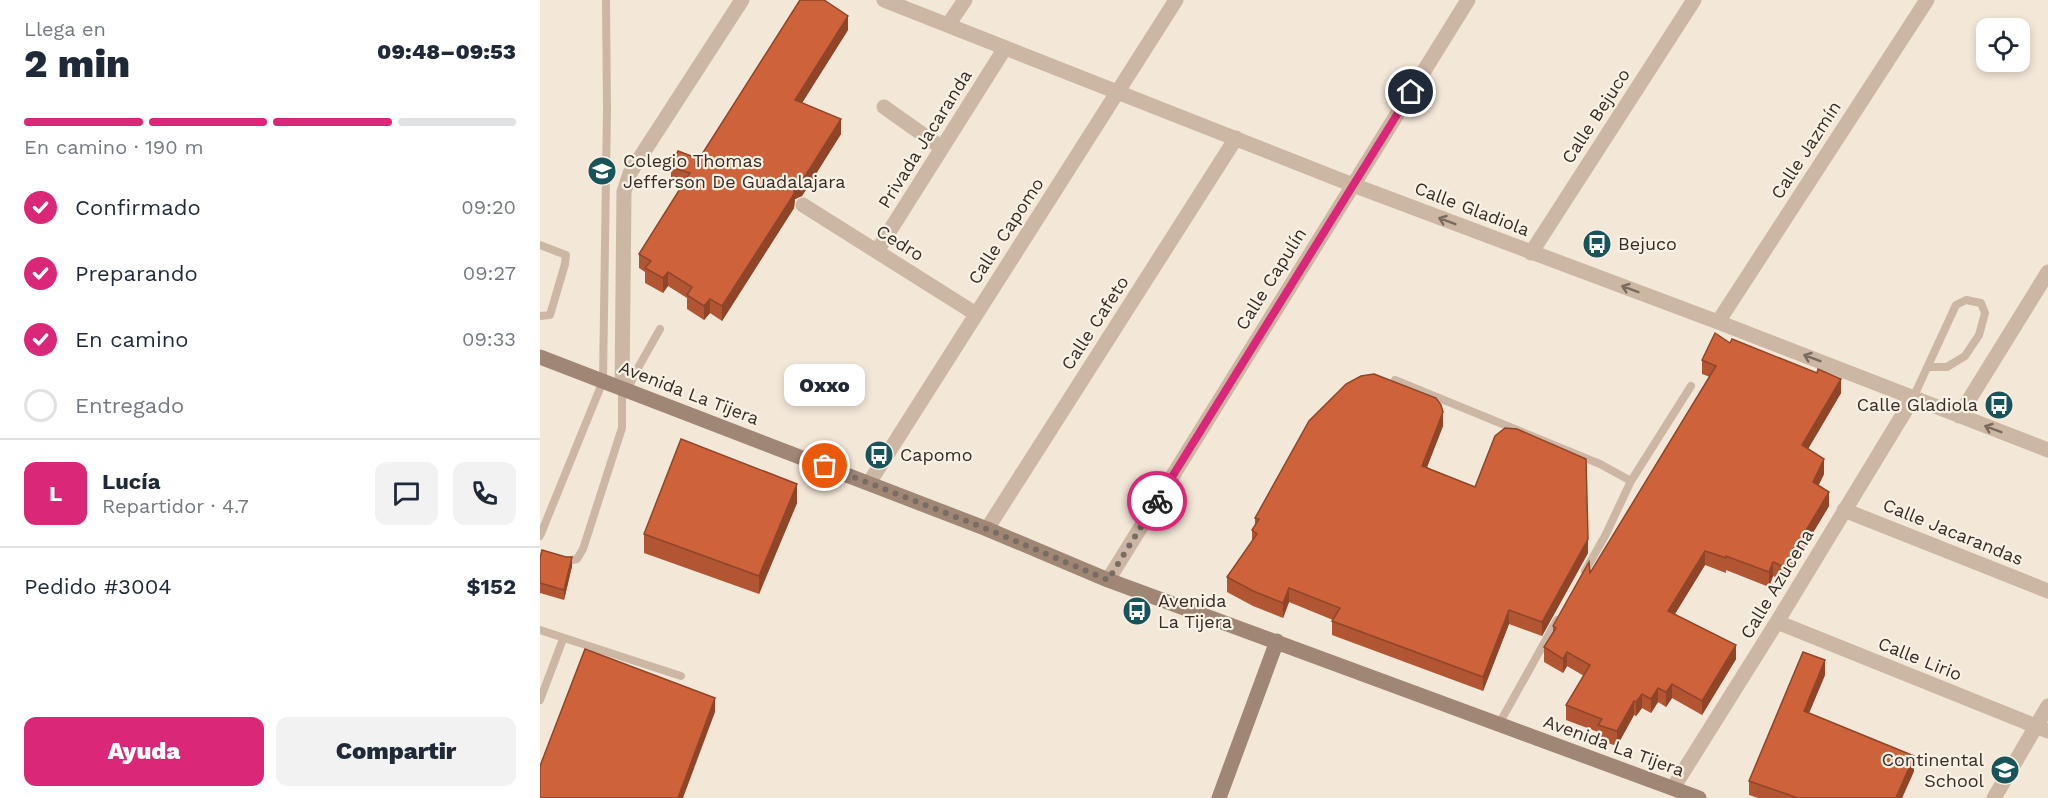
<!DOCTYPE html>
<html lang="es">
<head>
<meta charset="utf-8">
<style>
	body { margin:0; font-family:"Work Sans",sans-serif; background:#f2f2f3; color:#1f2937; height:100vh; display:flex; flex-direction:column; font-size:22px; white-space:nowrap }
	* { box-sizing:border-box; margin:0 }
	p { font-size:20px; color:#747a83 }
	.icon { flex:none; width:33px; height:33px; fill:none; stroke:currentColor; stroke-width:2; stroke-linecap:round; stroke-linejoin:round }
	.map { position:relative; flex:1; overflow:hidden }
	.panel { display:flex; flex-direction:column; background:#fff; width:540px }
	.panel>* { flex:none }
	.buttons { position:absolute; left:1436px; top:18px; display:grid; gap:12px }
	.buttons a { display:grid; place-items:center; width:54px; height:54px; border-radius:12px; background:#fff; box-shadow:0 3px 9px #0003; font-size:30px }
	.pin { position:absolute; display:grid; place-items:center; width:51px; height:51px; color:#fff; margin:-26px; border:3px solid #fff; border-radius:50%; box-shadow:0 2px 6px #0007 }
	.courier { position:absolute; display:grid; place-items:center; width:60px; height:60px; margin:-30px; border:4px solid #db2777; border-radius:50%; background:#fff; color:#222; box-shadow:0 2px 8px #0007 }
	.bubble { position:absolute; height:42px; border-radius:12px; background:#fff; box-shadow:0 3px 9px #0003; font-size:20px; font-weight:800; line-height:42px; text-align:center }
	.overview em { font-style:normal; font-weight:800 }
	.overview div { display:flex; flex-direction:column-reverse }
	.overview { display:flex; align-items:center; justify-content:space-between; height:102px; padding:0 24px }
	h1 { font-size:39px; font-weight:800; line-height:45px }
	.bar { display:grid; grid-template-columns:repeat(4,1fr); gap:9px 6px; align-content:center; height:72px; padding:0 24px }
	.bar i { height:8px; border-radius:4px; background:#e0e1e3 }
	.bar .on { background:#db2777 }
	.bar p { grid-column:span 4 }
	.line { display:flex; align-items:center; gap:15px; padding:0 24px; border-top:2px solid #e0e1e3 }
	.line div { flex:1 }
	.round { display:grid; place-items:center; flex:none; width:63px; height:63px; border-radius:12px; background:#f2f2f3 }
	ol { padding:0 24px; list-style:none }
	li { display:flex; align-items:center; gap:18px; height:66px }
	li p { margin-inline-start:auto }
	li .icon { padding:6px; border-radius:50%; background:#db2777; color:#fff; stroke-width:4 }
	li:last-child { color:#747a83 }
	li i { width:33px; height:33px; border:3px solid #e0e1e3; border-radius:50% }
	.action { display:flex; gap:12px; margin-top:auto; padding:12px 24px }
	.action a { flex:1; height:69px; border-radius:12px; background:#db2777; color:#fff; font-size:24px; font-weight:800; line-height:69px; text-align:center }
	.action a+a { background:#f2f2f3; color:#1f2937 }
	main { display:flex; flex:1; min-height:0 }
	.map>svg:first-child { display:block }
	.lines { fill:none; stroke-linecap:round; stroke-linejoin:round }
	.service { stroke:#ccb7a4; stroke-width:8 }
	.minor { stroke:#ccb7a4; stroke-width:15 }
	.secondary { stroke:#a08675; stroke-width:15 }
	.wall { fill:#b15533 }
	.shaded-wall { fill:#904529 }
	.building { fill:#ce633b; stroke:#904529; stroke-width:1.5 }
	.oneway { stroke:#7a6b5f }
	.done { stroke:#786d64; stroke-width:6; stroke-dasharray:0 10.8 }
	.route { stroke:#db2777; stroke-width:8 }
	.labels { text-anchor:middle; stroke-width:4.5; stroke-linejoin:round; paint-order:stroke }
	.street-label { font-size:18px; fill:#362c26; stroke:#faf1e5 }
	.poi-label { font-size:18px; fill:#362c26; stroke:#faf1e5; text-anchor:start }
</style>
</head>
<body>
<main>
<section class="panel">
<div class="overview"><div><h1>2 min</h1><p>Llega en</p></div><em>09:48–09:53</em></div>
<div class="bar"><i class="on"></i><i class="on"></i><i class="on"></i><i></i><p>En camino · 190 m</p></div>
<ol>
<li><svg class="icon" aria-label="check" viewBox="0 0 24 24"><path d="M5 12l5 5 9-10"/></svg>Confirmado<p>09:20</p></li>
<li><svg class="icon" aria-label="check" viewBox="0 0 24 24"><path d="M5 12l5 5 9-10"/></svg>Preparando<p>09:27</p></li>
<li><svg class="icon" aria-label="check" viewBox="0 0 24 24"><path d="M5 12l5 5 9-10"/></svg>En camino<p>09:33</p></li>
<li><i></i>Entregado</li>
</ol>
<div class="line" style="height:108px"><b class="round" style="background:#db2777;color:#fff">L</b><div><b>Lucía</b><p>Repartidor · 4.7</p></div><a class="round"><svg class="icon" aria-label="chat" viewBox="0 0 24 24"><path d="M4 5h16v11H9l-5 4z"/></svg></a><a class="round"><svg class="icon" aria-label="phone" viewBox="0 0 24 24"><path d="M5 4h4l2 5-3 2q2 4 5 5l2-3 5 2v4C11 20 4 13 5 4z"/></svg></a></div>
<div class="line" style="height:78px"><div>Pedido #3004</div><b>$152</b></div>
<div class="action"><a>Ayuda</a><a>Compartir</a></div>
</section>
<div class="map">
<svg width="1508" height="798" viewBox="0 0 1508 798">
	<rect width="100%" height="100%" fill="#f3e7d8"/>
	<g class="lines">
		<path class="service" d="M0,245L26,255L25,264L10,315L0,316
			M855,380L1060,464L1091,481L1065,536L1045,571
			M88,390L94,375L120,329
			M1373,398L1416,305L1426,300L1441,303L1445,313L1439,335L1425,356L1407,367H1388
			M1091,481L1151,386
			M0,536L63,381L67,109L66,0
			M24,560L28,561L37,559L43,549L82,428V388
			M0,630L141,676
			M0,700L23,639
			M959,724L1017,620"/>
		<path class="minor" d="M344,0L813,185L1178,322L1508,450
			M408,25L425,0
			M344,107L402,148
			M263,205L436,314
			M337,251L465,48
			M991,253L1154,0
			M1178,322L1387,0
			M82,388L84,192L90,173L202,0
			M1419,416L1508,272
			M329,483L636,0
			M1304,510L1508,591
			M447,529L696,138
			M568,580L928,0
			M1237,622L1508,731
			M1133,788L1237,622L1373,398
			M1454,798L1508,706"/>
		<path class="secondary" d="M0,357L447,529L568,580L1159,798
			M679,798L737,641"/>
	</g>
	<path class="wall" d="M308,30L262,103L301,134L262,196L255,199L254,208L182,321L170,313L164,320L147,309V298L128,286L123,293L105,283V272L99,268V254L143,185L131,181V167L159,159Z
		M1190,343L1301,393L1268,449L1284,474L1278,486L1289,506L1244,581L1233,576L1229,587L1186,570V573L1165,565L1135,614L1196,659L1162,715L1132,698L1126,707L1118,702L1111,713L1102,708L1096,716L1094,715L1077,746L1058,740V732L1026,720V705L1044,676L1027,666L1023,673L1004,662V647L1013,633V626L1050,573L1170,377L1162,374V360Z
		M903,426L887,467L1048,553L1002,636L969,624L943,691L792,635V621L793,620L749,602L743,618L713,606L687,592V577L712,541V530L715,525V518Z
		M257,503L219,594L104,553V534Z
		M0,558L32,566L24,600L0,593Z
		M1285,675L1269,713L1374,771L1362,798H1218L1209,795V781Z"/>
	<path class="shaded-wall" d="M308,16V30L255,114V100Z
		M301,119V134L262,196L255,199L254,208L182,321V306L255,185Z
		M128,272V286L123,293V278Z
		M170,299V313L164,320V306Z
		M1301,379V393L1262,459V445Z
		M903,412V426L882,480V466Z
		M1284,459V474L1273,497V482Z
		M257,484V503L219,594V576Z
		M1289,492V506L1244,581V567Z
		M1048,539V553L1002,636V622Z
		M1165,551V565L1128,625V611Z
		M32,557V566L24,600V590Z
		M1233,562V576L1229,587V572Z
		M749,588V602L743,618V603Z
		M969,610V624L943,691V677Z
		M1196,645V659L1162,715V701Z
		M1027,652V666L1023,673V659Z
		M1285,660V675L1264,725V711Z
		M1132,684V698L1126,707V692Z
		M1118,688V702L1111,713V699Z
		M1102,694V708L1096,716V702Z
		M175,698V712L143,798H138Z
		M1094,701V715L1077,746V731Z
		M1374,756V771L1362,798H1356Z"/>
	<path class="building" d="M260,0H284L308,16L255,100L301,119L262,181L255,185L254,194L182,306L170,299L164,306L147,295L152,287L128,272L123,278L105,268L111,261L99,254L150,173L131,167L138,151L159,159Z
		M1175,333L1190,343L1192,339L1277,373L1278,369L1301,379L1262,445L1284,459L1273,482L1289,492L1244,567L1233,562L1229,572L1186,556V558L1165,551L1128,611L1196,645L1162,701L1132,684L1126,692L1118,688L1111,699L1102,694L1096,702L1094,701L1077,731L1058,725L1062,719L1026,705L1050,665L1027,652L1023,659L1004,647L1016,628L1013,626L1049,562L1050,573L1176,366L1162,360Z
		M834,374L896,398L901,405L903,412L882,466L935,487L955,436L965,428L977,429L1046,459L1048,539L1002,622L969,610L943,677L792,621L800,608L749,588L743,603L713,591L687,577L717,534L712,530L719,519L715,518L769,421L806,384L821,376Z
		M141,439L257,484L219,576L104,534Z
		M2,550L26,557H32L24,590L0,583V558Z
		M45,649L175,698L138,798H0V766Z
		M1263,652L1285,660L1264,711L1374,756L1356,798H1258L1209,781Z"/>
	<defs><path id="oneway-shaft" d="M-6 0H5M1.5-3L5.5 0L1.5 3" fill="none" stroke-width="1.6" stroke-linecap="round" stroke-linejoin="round" transform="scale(1.5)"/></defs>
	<g class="oneway">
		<use href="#oneway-shaft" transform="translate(907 221) rotate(-159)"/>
		<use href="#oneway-shaft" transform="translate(1090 289) rotate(-160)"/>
		<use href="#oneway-shaft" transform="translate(1272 358) rotate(-159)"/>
		<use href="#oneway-shaft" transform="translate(1453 429) rotate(-159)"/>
	</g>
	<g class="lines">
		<path class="done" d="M285,466L447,529L568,580L617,501"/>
		<path class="route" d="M617,501L871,92"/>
	</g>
	<defs>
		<g id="university-disc" transform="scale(1.5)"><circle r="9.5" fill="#19545b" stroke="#faf1e5"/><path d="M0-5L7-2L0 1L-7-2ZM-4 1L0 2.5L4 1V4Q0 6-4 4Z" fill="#fff"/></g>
		<g id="bus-disc" transform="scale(1.5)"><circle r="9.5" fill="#19545b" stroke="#faf1e5"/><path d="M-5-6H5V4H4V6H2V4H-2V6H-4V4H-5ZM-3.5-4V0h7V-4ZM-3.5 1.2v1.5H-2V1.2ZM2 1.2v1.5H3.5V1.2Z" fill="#fff"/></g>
		<g id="school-disc" transform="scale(1.5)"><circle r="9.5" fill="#19545b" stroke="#faf1e5"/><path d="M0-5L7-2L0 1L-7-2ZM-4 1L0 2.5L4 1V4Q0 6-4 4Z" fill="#fff"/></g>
	</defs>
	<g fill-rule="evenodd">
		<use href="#university-disc" x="62" y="171"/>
		<use href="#bus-disc" x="1057" y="244"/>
		<use href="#bus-disc" x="1459" y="405"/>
		<use href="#bus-disc" x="339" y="455"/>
		<use href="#bus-disc" x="597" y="611"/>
		<use href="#school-disc" x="1465" y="770"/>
	</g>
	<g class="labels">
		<g class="street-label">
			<text transform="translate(1056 116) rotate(-57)" y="6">Calle Bejuco</text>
			<text transform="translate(385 139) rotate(-58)" y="6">Privada Jacaranda</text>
			<text transform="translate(1266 150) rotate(-57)" y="6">Calle Jazmín</text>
			<text transform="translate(932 209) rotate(21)" y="6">Calle Gladiola</text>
			<text transform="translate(466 231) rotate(-57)" y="6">Calle Capomo</text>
			<text transform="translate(360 243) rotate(32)" y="6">Cedro</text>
			<text transform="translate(731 279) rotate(-58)" y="6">Calle Capulín</text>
			<text transform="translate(555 323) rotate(-57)" y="6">Calle Cafeto</text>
			<text transform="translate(149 393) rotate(21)" y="6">Avenida La Tijera</text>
			<text transform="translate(1413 532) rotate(22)" y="6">Calle Jacarandas</text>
			<text transform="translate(1237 584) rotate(-59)" y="6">Calle Azucena</text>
			<text transform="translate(1380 659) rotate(22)" y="6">Calle Lirio</text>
			<text transform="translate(1074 746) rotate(20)" y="6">Avenida La Tijera</text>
		</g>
		<g class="poi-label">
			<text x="83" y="167">Colegio Thomas<tspan x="83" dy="21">Jefferson De Guadalajara</tspan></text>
			<text x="1078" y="250">Bejuco</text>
			<text x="1438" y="411" text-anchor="end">Calle Gladiola</text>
			<text x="360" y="461">Capomo</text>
			<text x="618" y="607">Avenida<tspan x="618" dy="21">La Tijera</tspan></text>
			<text x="1444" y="766" text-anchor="end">Continental<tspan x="1444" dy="21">School</tspan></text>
		</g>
	</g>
</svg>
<div class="buttons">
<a><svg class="icon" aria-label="locate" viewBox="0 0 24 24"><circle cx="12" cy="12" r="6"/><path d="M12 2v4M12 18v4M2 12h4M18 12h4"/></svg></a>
</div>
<div class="pin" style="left:285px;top:466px;background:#ea580c"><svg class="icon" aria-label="bag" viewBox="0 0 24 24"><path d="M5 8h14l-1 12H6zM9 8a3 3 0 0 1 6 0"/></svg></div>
<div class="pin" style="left:871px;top:92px;background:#1f2937"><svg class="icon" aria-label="home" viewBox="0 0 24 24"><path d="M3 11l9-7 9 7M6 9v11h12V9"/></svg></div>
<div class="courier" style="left:617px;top:501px"><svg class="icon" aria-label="bike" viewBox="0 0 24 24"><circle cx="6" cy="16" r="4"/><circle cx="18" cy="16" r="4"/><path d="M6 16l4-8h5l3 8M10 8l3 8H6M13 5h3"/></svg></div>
<div class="bubble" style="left:244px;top:364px;width:81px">Oxxo</div>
</div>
</main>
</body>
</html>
